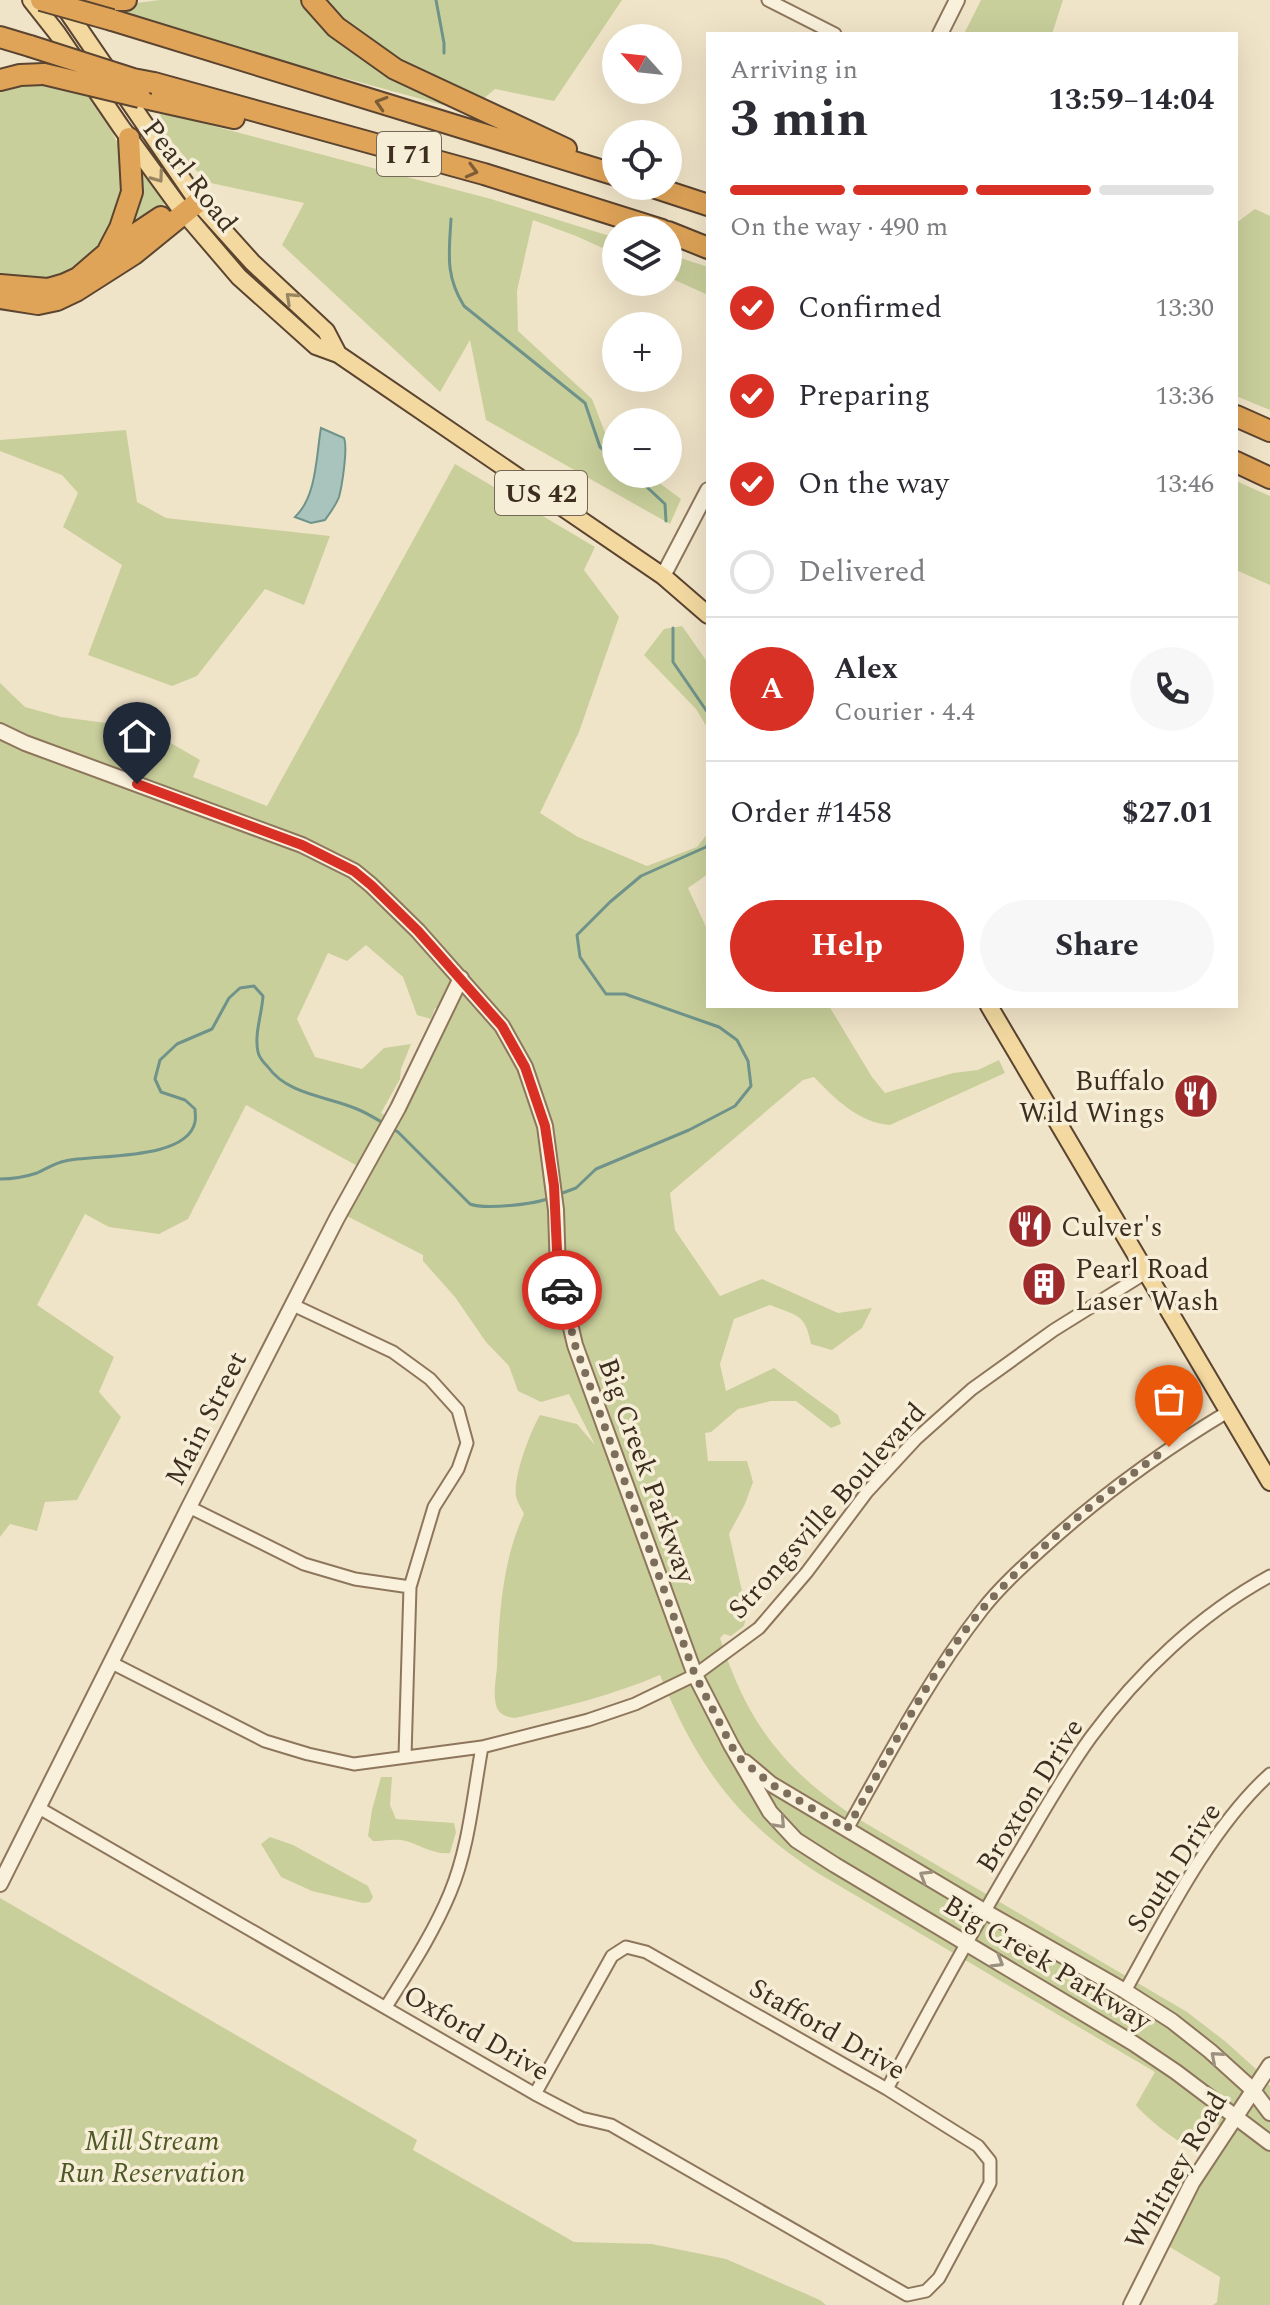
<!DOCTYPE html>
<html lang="en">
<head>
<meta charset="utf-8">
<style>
	body { margin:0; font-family:Spectral,serif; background:#f7f7f7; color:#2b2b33; height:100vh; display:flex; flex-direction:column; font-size:30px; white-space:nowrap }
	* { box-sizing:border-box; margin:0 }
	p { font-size:26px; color:#7c7c81 }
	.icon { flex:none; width:44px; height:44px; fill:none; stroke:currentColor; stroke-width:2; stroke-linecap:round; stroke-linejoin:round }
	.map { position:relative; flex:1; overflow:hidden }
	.side { position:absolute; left:706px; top:32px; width:532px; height:976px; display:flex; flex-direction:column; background:#fff; border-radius:0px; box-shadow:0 8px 32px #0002 }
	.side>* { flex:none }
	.needle { width:52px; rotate:297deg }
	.fabs { position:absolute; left:602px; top:24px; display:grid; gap:16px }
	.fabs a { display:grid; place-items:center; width:80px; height:80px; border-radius:50%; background:#fff; box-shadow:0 8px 32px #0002; font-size:40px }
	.pin { position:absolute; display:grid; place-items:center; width:68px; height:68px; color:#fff; margin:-82px -34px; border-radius:50% 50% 50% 0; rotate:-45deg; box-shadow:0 0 8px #0007 }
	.pin .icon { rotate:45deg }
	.courier { position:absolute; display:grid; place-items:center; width:80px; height:80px; margin:-40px; border:6px solid #d93025; border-radius:50%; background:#fff; color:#222; box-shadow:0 2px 10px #0007 }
	.head em { font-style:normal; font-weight:700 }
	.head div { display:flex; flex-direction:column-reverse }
	.head { display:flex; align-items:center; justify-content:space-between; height:136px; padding:0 24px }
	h1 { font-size:52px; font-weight:700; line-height:60px }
	.bar { display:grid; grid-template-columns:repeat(4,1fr); gap:12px 8px; align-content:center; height:96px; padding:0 24px }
	.bar i { height:10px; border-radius:6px; background:#e1e1e2 }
	.bar .selected { background:#d93025 }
	.bar p { grid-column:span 4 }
	.line { display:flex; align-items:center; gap:20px; padding:0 24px; border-top:2px solid #e1e1e2 }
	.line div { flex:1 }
	.round { display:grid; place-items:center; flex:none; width:84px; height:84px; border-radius:42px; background:#f7f7f7 }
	ol { padding:0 24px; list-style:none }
	li { display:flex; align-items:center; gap:24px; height:88px }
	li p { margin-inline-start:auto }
	li .icon { padding:8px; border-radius:50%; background:#d93025; color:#fff; stroke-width:4 }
	li:last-child { color:#7c7c81 }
	li i { width:44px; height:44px; border:4px solid #e1e1e2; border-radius:50% }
	.button { display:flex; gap:16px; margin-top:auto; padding:16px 24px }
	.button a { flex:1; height:92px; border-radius:48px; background:#d93025; color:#fff; font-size:32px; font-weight:700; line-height:92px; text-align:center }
	.button a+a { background:#f7f7f7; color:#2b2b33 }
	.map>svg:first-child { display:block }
	.green { fill:#c9cf9b; fill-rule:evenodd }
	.water { fill:#a9c4bc; stroke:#6f938a; stroke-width:2 }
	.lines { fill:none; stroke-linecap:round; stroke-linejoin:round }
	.stream { stroke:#6f938a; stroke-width:3 }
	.minor-casing { stroke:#8d765c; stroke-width:15 }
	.tertiary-casing { stroke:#8d765c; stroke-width:18 }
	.primary-casing { stroke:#5b4430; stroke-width:20 }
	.motorway-casing { stroke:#5b4430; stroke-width:24 }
	.minor { stroke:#faf1dc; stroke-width:11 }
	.tertiary { stroke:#faf1dc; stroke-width:14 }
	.primary { stroke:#f3d9a0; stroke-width:16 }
	.motorway { stroke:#e0a458; stroke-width:20 }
	.motorway-bridge-casing { stroke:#5b4430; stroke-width:24; stroke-linecap:butt }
	.motorway-bridge { stroke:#e0a458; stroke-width:20 }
	.oneway { stroke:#7e5d36 }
	.oneway2 { stroke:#988460 }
	.oneway3 { stroke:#9c907e }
	.done { stroke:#7c6e5b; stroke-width:8; stroke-dasharray:0 14.4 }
	.route { stroke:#d93025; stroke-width:10 }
	.labels { text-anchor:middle; stroke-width:7; stroke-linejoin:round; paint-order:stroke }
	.shield { fill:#f7eed8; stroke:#756857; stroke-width:2 }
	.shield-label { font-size:26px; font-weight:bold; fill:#3d2e20 }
	.street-label { font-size:28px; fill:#3d2e20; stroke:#f7eed8 }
	.poi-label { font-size:28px; fill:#3d2e20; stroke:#f7eed8; text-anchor:start }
	.park-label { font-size:28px; font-style:italic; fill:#4d5a26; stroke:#f7eed8 }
</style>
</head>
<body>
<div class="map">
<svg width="1270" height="2305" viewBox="0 0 1270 2305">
	<rect width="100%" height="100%" fill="#f0e4c8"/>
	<path class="green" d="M160,0H304L443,100V105L104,12L105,7Z
		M320,0H622L554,101L495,89L482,100L393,61Z
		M981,0H1063L1052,34H964Z
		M11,84H54L86,92L106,120L117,142L127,172L125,198L111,230L89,259L57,275L36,280L0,278V85Z
		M160,112L491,199L616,238V254L576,236L533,220L517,291L518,331L592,399L611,448L616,452V474H647L681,499L670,524L486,420L470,340L440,392L282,245L304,203L206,182L162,130Z
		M137,157L169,200L129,230Z
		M1255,209L1270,216V410L1236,396V223Z
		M668,254L708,267V295L668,277Z
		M126,430L137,502L166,518L330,536L304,605L265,589L197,676L172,686L88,655L122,565L63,527L78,493L62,475L0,451V440Z
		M455,464L595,547L584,570L619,617L579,732L540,813L578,837L647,866L697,847L708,833V874L688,888L708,931V1006H829L872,1077L885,1093L953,1073L978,1070L999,1060L1005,1073L890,1125C859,1123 834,1098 814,1077L803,1080L670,1193L675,1230L720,1296L762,1279L838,1313L872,1308L862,1328L832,1350L811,1344C805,1313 797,1316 770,1305L734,1319L720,1364L726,1391L774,1368L838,1415L841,1424L831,1428L796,1401H771L738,1409L711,1432L705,1433L708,1461H747L753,1482L745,1504L729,1534L747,1613L744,1626L731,1636L724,1634L720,1638C747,1722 782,1768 855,1817L1187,2012L1226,2042L1266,2078L1265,2080L1270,2086V2305H1213L1217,2302L1220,2277L1168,2246L1173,2239L1167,2235L1226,2132L1210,2117V2125L1201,2143C1198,2143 1191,2145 1188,2145C1177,2143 1143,2115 1136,2105L1155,2072L821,1875C737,1822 697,1766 660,1675C613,1695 565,1707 515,1718C506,1717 498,1714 496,1705C493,1693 496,1679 497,1667C499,1616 502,1561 524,1514C522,1509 517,1502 516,1496C513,1477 530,1432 540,1415L577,1424L595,1445L569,1394L541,1402L518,1391L509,1366L486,1342L455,1297L423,1261V1255L341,1213L363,1169L246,1105L188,1219L159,1234L109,1227L85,1214L37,1305L114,1357L99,1392L121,1417L77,1500L45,1502L37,1531L10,1524L0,1537V683L25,707L61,717L114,724L152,732L200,760L193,777L267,806ZM366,945L403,977L417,1015L431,1019L435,1008L444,1012L390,1118L381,1113L400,1079L401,1069L411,1044L384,1048L362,1069L315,1057L297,1019L328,953L347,961Z
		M1236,481L1270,496V585L1236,570Z
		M682,626L708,663V729L696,709L644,655L664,629Z
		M381,1777H392L390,1805L396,1819L454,1823L456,1832L450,1853C434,1855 420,1845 406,1841C396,1838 383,1841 373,1841L368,1836L372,1810Z
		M270,1837L293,1845L368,1886L373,1897L370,1902L363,1903L312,1891L281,1877L261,1844Z
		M0,1898L417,2140L413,2150L574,2242L652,2244L726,2259L820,2300L826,2305H0Z"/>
	<path class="water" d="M321,428L344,438C348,448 342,486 339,497C336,505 330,513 325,520L311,523L295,517C317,496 316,456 321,428Z"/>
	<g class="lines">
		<path class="stream" d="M436,0L444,43V53
			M451,219C449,254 445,275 464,306L585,403L600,447L616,460
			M633,474L665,504L666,521
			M673,628V662L708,713
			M391,1128L398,1132L470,1204C485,1210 535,1204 550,1198
			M0,1179C12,1179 25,1177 37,1173C46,1169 55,1163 65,1161C96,1154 187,1161 195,1122C196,1118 195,1113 195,1109L185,1100L161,1092L155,1079L160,1060L177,1044L212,1029L229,998L240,988L254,986L263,996C262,1014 254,1034 258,1052C259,1057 264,1063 268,1067C288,1095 327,1096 357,1109C367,1113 376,1119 385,1124
			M557,1195L576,1188L596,1169L689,1130L735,1106L751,1086L748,1061L737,1040L719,1027L625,994H606L580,957L577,935L610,902L641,876L706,847L708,844"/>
		<g class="minor-casing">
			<path id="minor" d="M768,0L835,34
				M293,1305L393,1352L430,1379L458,1410L467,1443L458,1469L434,1507L410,1587L405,1756
				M189,1507L304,1564L355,1579L410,1587
				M112,1663L265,1741L308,1754L354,1764L482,1747L588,1720L635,1704L695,1675L759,1628L807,1572L867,1492L916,1439L972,1389L1054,1330L1147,1272
				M39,1808L535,2094L581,2118L611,2125L907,2295L926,2291L939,2278L990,2183V2161L978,2146L887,2089L646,1952L626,1947L612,1956L535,2094
				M847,1829C889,1754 929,1678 982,1610C999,1588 1021,1568 1042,1549C1100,1496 1162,1451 1229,1411
				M1125,1991C1164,1921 1210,1828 1270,1774
				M386,2007C409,1970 433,1934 450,1893C469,1848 473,1796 482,1747
				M887,2089C929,2010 972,1932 1017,1856C1041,1816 1064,1774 1091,1737C1138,1673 1200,1614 1270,1576"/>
		</g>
		<g class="tertiary-casing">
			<path id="tertiary" d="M940,34L957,0
				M663,576L708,490
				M0,731L25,743L302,845L354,871L371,885L418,931L502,1026L525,1067L545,1126L556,1210L558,1272L575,1345L695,1675L731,1745L770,1812L796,1840L835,1865L1133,2043L1176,2072L1270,2143
				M745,1762L771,1784L984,1911L1125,1991L1172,2021L1210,2051L1252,2089L1270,2113
				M0,1884L189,1507L337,1218L398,1108L461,978
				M1131,2305L1192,2183L1270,2065"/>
		</g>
		<g class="primary-casing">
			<path id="primary" d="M31,0L57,33L121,127L180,208L239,277L316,346L338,354L663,576L708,615
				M63,5L198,202L252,262L326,331L338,354
				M989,1006L1270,1482"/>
		</g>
		<g class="motorway-casing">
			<path id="motorway" d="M94,0H126
				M312,0L336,27L395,69L566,149
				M112,20L616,175
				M0,37L30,46
				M0,80L20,75L44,74
				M154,83L484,174L662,230
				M140,97L234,118
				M650,186L708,205
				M668,232L708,248
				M109,249L120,228L132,192L129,138
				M0,285L48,289L65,284L78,278L107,253L161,217
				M0,298L38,304L57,300L76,291L134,254L198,202
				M1236,416L1270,431
				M1236,462L1270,478"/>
		</g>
		<use href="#minor" class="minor"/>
		<use href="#tertiary" class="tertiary"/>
		<use href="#primary" class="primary"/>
		<use href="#motorway" class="motorway"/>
		<g class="motorway-bridge-casing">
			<path id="motorway-bridge" d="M41,0L112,20
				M30,46L133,79L154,83
				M44,74L140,97"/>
		</g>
		<use href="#motorway-bridge" class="motorway-bridge"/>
	</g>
	<defs><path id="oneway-chevron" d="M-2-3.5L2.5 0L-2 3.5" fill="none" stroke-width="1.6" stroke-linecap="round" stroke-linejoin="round" transform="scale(2)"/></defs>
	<g class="oneway">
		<use href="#oneway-chevron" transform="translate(381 103) rotate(-163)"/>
		<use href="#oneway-chevron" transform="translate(472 171) rotate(15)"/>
	</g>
	<g class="oneway2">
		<use href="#oneway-chevron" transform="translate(158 177) rotate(54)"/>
		<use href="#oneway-chevron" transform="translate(291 298) rotate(-137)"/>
	</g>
	<g class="oneway3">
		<use href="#oneway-chevron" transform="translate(780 1823) rotate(47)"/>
		<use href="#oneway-chevron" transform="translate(925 1876) rotate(-149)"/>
		<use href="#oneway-chevron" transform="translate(998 1962) rotate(31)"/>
		<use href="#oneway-chevron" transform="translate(1216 2057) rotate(-139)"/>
	</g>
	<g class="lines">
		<path class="done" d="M562,1290L575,1345L695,1675L731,1745L738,1757L771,1784L847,1829C888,1757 931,1668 985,1606C1039,1545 1103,1495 1169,1447"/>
		<path class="route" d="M137,784L302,845L354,871L371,885L418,931L502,1026L525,1067L545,1126L554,1186L558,1272L562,1290"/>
	</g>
	<defs>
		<g id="restaurant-disc" transform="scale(2.3)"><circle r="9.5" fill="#9e2a2b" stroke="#f7eed8"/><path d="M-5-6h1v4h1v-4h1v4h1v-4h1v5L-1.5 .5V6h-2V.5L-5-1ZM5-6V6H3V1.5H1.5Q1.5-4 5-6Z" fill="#fff"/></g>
		<g id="building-disc" transform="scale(2.3)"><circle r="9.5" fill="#9e2a2b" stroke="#f7eed8"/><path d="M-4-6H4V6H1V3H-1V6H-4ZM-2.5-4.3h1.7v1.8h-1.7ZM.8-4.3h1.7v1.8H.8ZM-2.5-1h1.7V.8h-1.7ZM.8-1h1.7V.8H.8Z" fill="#fff"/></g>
	</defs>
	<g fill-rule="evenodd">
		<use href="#restaurant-disc" x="1196" y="1096"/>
		<use href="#restaurant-disc" x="1030" y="1226"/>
		<use href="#building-disc" x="1044" y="1284"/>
	</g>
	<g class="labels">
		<g class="shield">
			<rect x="377" y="132" width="64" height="44" rx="6"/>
			<rect x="495" y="471" width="92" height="44" rx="6"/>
		</g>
		<g class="shield-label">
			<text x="409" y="163">I 71</text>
			<text x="541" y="502">US 42</text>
		</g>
		<g class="street-label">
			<text transform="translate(191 175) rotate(52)" y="10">Pearl Road</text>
			<text transform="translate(205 1418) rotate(-63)" y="10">Main Street</text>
			<text transform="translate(648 1470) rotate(70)" y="10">Big Creek Parkway</text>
			<text transform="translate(826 1510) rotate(-48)" y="10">Strongsville Boulevard</text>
			<text transform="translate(1029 1795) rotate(-58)" y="10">Broxton Drive</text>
			<text transform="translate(1173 1867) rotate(-57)" y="10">South Drive</text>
			<text transform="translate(1048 1962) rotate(31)" y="10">Big Creek Parkway</text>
			<text transform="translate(828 2028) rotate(30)" y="10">Stafford Drive</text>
			<text transform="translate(477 2032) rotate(30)" y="10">Oxford Drive</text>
			<text transform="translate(1175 2170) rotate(-60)" y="10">Whitney Road</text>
		</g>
		<g class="poi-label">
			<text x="1165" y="1090" text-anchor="end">Buffalo<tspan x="1165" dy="32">Wild Wings</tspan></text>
			<text x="1061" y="1236">Culver's</text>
			<text x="1075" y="1278">Pearl Road<tspan x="1075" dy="32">Laser Wash</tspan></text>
		</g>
		<g class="park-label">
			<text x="152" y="2150">Mill Stream<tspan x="152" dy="32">Run Reservation</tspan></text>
		</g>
	</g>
</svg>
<div class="fabs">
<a><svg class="needle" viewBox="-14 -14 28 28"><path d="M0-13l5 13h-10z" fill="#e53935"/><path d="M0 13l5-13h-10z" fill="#7c7c81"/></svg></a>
<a><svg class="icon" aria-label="locate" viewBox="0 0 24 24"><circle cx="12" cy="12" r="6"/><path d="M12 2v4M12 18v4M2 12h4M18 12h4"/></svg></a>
<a><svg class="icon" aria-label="layers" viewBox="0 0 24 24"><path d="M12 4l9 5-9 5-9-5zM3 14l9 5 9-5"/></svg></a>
<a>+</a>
<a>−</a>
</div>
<div class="pin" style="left:1169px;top:1447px;background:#ea580c"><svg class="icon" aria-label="bag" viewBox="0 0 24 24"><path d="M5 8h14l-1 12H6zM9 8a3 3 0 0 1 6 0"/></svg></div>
<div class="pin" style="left:137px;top:784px;background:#1f2937"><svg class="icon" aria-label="home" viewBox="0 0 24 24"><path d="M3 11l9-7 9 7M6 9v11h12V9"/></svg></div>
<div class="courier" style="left:562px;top:1290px"><svg class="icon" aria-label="car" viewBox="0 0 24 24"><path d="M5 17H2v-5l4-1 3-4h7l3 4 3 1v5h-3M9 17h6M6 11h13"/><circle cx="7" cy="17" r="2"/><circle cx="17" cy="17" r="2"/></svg></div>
<section class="side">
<div class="head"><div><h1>3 min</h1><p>Arriving in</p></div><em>13:59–14:04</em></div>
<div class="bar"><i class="selected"></i><i class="selected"></i><i class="selected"></i><i></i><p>On the way · 490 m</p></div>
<ol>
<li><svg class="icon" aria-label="check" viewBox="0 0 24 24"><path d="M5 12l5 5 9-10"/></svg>Confirmed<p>13:30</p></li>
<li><svg class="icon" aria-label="check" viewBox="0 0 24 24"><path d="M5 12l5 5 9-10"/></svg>Preparing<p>13:36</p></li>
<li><svg class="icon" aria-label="check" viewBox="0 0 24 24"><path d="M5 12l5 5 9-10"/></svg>On the way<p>13:46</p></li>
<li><i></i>Delivered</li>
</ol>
<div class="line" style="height:144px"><b class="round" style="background:#d93025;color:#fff">A</b><div><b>Alex</b><p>Courier · 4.4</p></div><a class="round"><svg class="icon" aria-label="phone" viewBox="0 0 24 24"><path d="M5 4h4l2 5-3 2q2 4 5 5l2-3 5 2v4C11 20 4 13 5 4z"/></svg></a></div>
<div class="line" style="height:104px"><div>Order #1458</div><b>$27.01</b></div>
<div class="button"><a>Help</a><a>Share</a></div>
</section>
</div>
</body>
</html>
